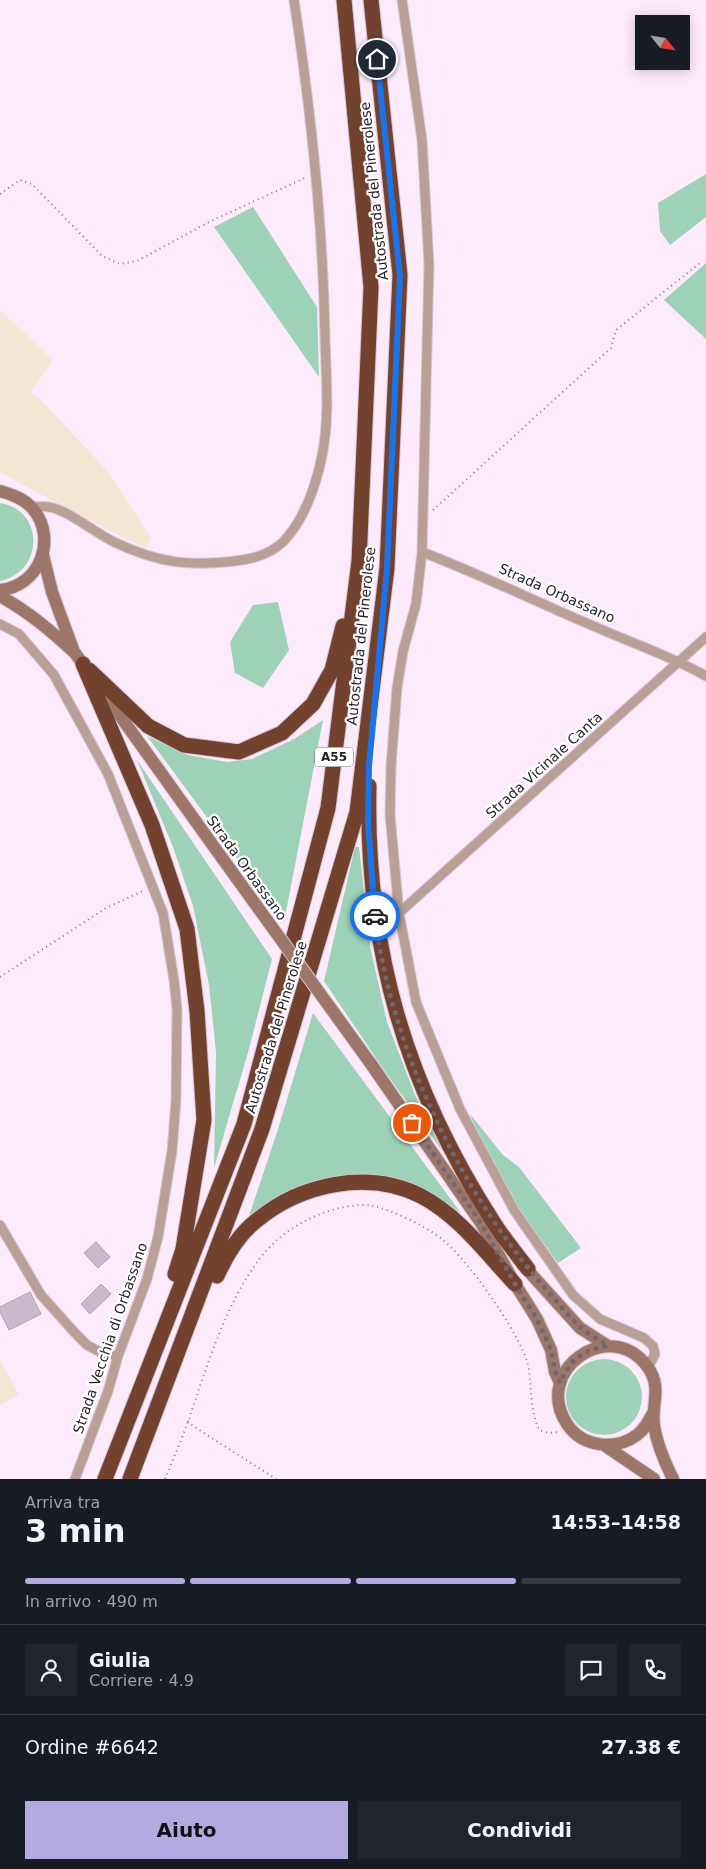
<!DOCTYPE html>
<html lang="it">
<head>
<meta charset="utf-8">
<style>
	body { margin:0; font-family:"DejaVu Sans",sans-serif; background:#20242c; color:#f1f3f6; height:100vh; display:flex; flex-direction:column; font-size:19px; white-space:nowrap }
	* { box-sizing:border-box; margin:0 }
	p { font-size:16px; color:#9ea1a6 }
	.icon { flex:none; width:28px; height:28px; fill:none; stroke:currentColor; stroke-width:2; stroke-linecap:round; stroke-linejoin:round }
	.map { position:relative; height:1479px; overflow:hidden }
	.details { display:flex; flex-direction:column; background:#171b24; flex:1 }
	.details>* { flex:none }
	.needle { width:32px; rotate:120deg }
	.buttons { position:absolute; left:635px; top:15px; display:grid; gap:10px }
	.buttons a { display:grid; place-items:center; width:55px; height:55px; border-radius:0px; background:#171b24; box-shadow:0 2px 12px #0003; font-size:25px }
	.pin { position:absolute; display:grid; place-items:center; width:42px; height:42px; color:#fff; margin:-21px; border:2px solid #fff; border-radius:50%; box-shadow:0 1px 5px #0007 }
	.courier { position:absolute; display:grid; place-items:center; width:50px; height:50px; margin:-25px; border:4px solid #1a73e8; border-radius:50%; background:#fff; color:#222; box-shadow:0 1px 6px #0007 }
	.head em { font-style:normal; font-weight:800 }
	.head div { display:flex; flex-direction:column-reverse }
	.head { display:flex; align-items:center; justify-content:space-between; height:85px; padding:0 25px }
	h1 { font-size:32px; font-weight:800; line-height:38px }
	.bar { display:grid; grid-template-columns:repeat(4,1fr); gap:8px 5px; align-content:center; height:60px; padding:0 25px }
	.bar i { height:6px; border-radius:4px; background:#363941 }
	.bar .active { background:#b4a9e1 }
	.bar p { grid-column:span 4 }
	.line { display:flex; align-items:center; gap:12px; padding:0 25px; border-top:1px solid #363941 }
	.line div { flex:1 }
	.round { display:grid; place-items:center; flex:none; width:52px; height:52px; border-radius:0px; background:#20242c }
	.button { display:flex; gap:10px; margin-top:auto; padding:10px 25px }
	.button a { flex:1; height:58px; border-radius:0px; background:#b4a9e1; color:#111; font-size:20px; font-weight:800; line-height:58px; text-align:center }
	.button a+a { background:#20242c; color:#f1f3f6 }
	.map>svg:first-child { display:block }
	.industrial { fill:#f5e5d3 }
	.green { fill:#9dd2b8 }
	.building { fill:#ccb7cb; stroke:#b29db1 }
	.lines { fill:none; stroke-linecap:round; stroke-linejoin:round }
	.street-casing { stroke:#d6c6d5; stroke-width:11 }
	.secondary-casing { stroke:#d6c6d5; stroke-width:14 }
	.highway-casing { stroke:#d6c6d5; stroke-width:17 }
	.path { stroke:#877b87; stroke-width:2; stroke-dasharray:1 4; stroke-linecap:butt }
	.street { stroke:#b99f95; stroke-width:9 }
	.secondary { stroke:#9c7769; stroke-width:12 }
	.highway { stroke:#73422f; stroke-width:15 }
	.secondary-bridge-casing { stroke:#d6c6d5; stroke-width:14; stroke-linecap:butt }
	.secondary-bridge { stroke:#9c7769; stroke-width:12 }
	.done { stroke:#716671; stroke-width:5; stroke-dasharray:0 9 }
	.route { stroke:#1a73e8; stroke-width:6 }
	.labels { text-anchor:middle; stroke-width:4.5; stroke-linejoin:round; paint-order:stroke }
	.shield { fill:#fff; stroke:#676267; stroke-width:1 }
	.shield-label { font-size:12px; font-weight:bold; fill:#261e26 }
	.street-label { font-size:14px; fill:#261e26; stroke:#fff }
</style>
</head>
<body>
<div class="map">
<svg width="706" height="1479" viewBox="0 0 706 1479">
	<rect width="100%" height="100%" fill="#fdebfc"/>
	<path class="industrial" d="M0,310L53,361L30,392L41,400L109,473L151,538L146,549L51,500L0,472Z
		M0,1359L19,1395L0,1405Z"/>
	<path class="green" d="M706,174V217L670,245L660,231L658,203Z
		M253,207L317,307L319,377L214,227Z
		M706,263V339L664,300Z
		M0,503C45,510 44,572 0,581Z
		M278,602L289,650L263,688L235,673L230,642L253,605Z
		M323,720L284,922L147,736L188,755L227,762L252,759L294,739Z
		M137,760L272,959L249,1049L214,1168L216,1052L209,985L193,906L173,847Z
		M355,847H359L370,946L387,1022L415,1095L443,1152L386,1073L324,981Z
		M313,1013L461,1213L444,1203L374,1177H334L308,1183L281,1195L249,1216L279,1126Z
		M470,1114L503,1155L519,1167L581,1248L558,1263L514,1202L479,1138Z
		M566 1397a38 38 0 1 1 76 0a38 38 0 1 1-76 0Z"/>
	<path class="building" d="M96,1242L110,1257L98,1268L84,1253Z
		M101,1284L111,1294L90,1314L81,1304Z
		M30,1292L41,1314L9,1330L0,1312V1307Z"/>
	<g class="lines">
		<g class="street-casing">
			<path id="street" d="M402,0L422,140L429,264L422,552L416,604L403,651L397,688L391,766L390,815L399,913L416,1002L460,1109L514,1210L573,1295L600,1319L644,1338L653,1346L655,1354L648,1368
				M32,507C37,507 44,506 49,507C68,510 95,533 114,542C160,564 192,567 242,560C257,558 272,552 283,542C304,520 316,485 322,456C330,417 326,376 325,337C323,224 311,111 294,0
				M422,552C480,574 534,601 591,625C629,642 669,655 706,676
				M0,624L19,634L54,675L108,774L163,913L174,980L177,1009L176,1100L172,1151L158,1237L147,1279L118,1356L108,1391L75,1479
				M399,913L706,637
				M0,1225L41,1295L76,1334L87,1345L102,1353L118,1356"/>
		</g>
		<g class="secondary-casing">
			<path id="secondary" d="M0,491C13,495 25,499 33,509C58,539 39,587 0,590
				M43,555L52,592L73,649
				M0,596C29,612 51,631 75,653L217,851
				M371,1064L481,1223L515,1284L537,1319L551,1350L555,1372L560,1383
				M522,1264L580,1328L608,1346
				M653,1413C649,1421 645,1429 637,1435C615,1451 582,1447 567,1424C532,1371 609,1316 647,1366C663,1388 651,1403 654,1425C657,1445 664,1461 673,1479
				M604,1445L654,1479"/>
		</g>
		<g class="highway-casing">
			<path id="highway" d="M83,664L152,825L187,929L197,1011L204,1120L183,1249L175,1274
				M89,670L148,726L184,745L239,752L282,733L313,704L332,670L343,626
				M369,786C365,948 406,1087 494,1223C504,1239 516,1253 528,1269
				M217,1276C226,1256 238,1235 256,1221C300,1184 368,1169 421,1196C459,1216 486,1253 515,1284
				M105,1479L244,1124L328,808L359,561L371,287L344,0
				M130,1479L262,1129L357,812L387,568L400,275L371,0"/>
		</g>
		<path class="path" d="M0,194L20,180L32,184L102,256L120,264L137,261L211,221L307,177
			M433,510L611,348L616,330L700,263
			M0,977L106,908L143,891
			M188,1421L193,1426L276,1479
			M165,1479C173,1459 182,1439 189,1419C206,1368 227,1300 261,1257C276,1238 296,1224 318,1215C334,1208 357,1203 374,1206C394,1211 425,1226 442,1239C468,1261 498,1305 515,1335C521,1346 527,1358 529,1370C532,1391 530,1410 539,1430L548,1433L559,1432"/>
		<use href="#street" class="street"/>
		<use href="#secondary" class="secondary"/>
		<use href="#highway" class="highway"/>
		<g class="secondary-bridge-casing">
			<path id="secondary-bridge" d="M217,851L371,1064"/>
		</g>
		<use href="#secondary-bridge" class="secondary-bridge"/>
	</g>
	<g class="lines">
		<path class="done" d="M375,916C391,1051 462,1196 552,1296C561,1306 570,1318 580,1327C588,1334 599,1340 608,1346C581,1350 571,1359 560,1383L555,1372L551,1350L537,1319L515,1284L481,1223L412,1123"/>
		<path class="route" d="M375,916L368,823L369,766L387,568L400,276L377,59"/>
	</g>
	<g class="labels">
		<rect class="shield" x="315" y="747.5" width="38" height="19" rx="4"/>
		<g class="shield-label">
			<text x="334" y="761">A55</text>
		</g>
		<g class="street-label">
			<text transform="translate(374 191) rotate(-96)" y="5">Autostrada del Pinerolese</text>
			<text transform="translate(557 593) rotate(24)" y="5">Strada Orbassano</text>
			<text transform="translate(361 636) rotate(-84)" y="5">Autostrada del Pinerolese</text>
			<text transform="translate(544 765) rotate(-42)" y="5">Strada Vicinale Canta</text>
			<text transform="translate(247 868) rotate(54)" y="5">Strada Orbassano</text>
			<text transform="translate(276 1027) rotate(-73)" y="5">Autostrada del Pinerolese</text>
			<text transform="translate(110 1338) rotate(-71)" y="5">Strada Vecchia di Orbassano</text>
		</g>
	</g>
</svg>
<div class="buttons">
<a><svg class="needle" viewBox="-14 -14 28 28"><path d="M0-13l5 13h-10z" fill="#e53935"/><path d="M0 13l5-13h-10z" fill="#9ea1a6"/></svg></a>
</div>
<div class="pin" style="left:412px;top:1123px;background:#ea580c"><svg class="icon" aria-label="bag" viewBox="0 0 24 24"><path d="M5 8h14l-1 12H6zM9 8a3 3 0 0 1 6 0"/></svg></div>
<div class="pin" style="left:377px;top:59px;background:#1f2937"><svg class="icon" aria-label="home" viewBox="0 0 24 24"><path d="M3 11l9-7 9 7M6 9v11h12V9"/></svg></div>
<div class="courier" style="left:375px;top:916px"><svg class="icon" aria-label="car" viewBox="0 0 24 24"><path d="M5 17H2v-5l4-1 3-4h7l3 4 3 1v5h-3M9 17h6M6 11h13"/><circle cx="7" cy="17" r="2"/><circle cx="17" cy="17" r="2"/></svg></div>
</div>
<section class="details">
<div class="head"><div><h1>3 min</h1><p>Arriva tra</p></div><em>14:53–14:58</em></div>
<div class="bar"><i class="active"></i><i class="active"></i><i class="active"></i><i></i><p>In arrivo · 490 m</p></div>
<div class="line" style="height:90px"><a class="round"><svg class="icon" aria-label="person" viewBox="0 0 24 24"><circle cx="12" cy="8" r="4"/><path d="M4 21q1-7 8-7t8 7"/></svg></a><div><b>Giulia</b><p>Corriere · 4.9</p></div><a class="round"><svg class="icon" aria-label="chat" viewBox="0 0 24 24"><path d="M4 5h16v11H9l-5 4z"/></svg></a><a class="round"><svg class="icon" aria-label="phone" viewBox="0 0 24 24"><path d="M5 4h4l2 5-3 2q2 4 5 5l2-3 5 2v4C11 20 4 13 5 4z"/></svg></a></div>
<div class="line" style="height:65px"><div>Ordine #6642</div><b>27.38 €</b></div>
<div class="button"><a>Aiuto</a><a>Condividi</a></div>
</section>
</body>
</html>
